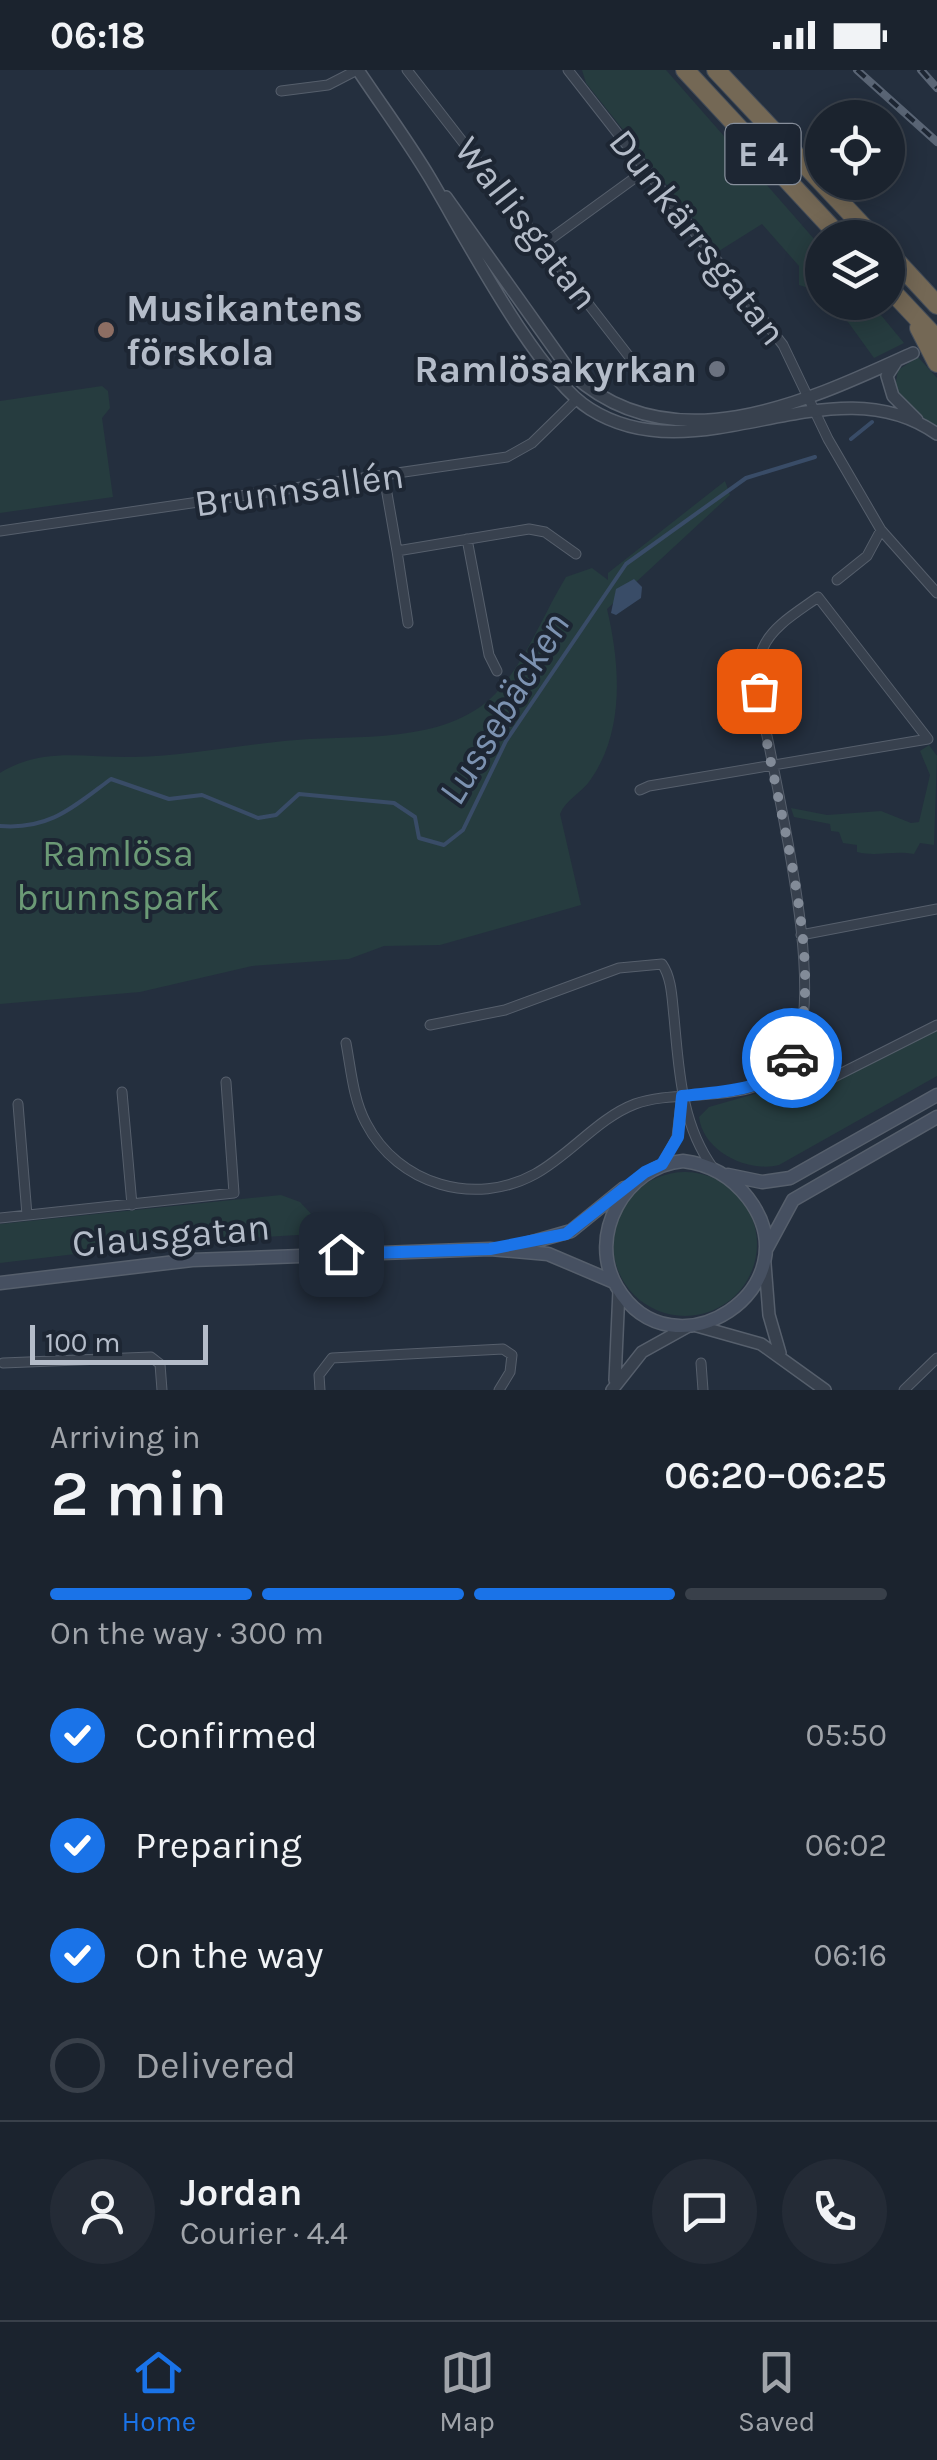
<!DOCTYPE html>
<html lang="en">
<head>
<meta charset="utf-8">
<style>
	body { margin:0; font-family:Karla,sans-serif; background:#242b36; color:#f1f3f6; height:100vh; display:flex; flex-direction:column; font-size:38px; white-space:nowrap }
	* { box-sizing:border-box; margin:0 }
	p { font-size:32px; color:#a0a4aa }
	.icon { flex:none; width:55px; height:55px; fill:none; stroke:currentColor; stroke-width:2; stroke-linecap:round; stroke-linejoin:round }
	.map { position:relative; height:1320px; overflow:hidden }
	.side { display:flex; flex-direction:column; background:#1b232e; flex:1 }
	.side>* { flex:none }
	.buttons { position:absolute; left:805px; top:30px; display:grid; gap:20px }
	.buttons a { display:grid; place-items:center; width:100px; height:100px; border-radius:50%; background:#1b232e; box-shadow:0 5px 25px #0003,0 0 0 2px #39404a; font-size:50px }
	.scale { position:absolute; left:30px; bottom:25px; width:178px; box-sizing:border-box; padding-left:10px; border:5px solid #b4bcc9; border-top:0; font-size:28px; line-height:35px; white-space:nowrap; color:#b4bcc9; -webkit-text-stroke:8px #1d2633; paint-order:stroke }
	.pin { position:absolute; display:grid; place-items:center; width:85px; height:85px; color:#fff; margin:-42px; border-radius:20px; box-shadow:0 5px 15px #0006 }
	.courier { position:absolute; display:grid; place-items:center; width:100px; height:100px; margin:-50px; border:8px solid #1a73e8; border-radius:50%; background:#fff; color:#222; box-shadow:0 2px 12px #0007 }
	.summary em { font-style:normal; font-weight:600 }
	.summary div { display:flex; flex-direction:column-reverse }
	.summary { display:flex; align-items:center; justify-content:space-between; height:170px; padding:0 50px }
	h1 { font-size:65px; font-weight:600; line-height:75px }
	.bar { display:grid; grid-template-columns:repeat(4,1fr); gap:15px 10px; align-content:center; height:120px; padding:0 50px }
	.bar i { height:12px; border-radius:8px; background:#39404a }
	.bar .selected { background:#1a73e8 }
	.bar p { grid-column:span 4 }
	.line { display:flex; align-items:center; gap:25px; padding:0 50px; border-top:2px solid #39404a }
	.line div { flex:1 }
	.round { display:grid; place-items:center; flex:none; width:105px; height:105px; border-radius:52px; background:#242b36 }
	ol { padding:0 50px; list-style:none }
	li { display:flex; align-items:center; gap:30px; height:110px }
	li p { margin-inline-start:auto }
	li .icon { padding:10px; border-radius:50%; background:#1a73e8; color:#fff; stroke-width:4 }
	li:last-child { color:#a0a4aa }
	li i { width:55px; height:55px; border:5px solid #39404a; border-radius:50% }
	.status { display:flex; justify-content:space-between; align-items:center; height:70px; padding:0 50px; background:#1b232e; direction:ltr }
	.status svg { height:28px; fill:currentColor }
	.menu { display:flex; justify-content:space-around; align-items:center; height:140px; border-top:2px solid #39404a; background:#1b232e; font-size:28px; color:#a0a4aa }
	.menu a { display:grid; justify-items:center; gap:5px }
	.menu .selected { color:#1a73e8 }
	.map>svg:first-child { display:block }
	.green { fill:#263c3f }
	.water { fill:#394c67 }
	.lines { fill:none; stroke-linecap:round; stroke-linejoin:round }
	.stream { stroke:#394c67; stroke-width:4 }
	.minor-casing { stroke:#565f6c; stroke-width:11 }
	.tertiary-casing { stroke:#565f6c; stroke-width:14 }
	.secondary-casing { stroke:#565f6c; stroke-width:15 }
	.motorway-casing { stroke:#434c59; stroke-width:20 }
	.minor { stroke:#38414e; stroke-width:9 }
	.tertiary { stroke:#38414e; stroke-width:11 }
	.secondary { stroke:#465061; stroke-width:12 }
	.motorway { stroke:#746855; stroke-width:18 }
	.rail-casing { stroke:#5a6575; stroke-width:8 }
	.rail { stroke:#1d2633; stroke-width:4; stroke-dasharray:11; stroke-linecap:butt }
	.done { stroke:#828b98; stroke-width:10; stroke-dasharray:0 18 }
	.route { stroke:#1a73e8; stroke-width:12 }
	.education-dot { fill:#8d6e63; stroke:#1d2633; stroke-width:4 }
	.worship-dot { fill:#6b7280; stroke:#1d2633; stroke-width:4 }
	.labels { text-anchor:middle; stroke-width:8; stroke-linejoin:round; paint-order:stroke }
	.shield { fill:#1d2633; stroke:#878f9c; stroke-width:2.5 }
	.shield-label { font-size:35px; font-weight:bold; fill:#b4bcc9 }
	.street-label { font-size:38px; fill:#b4bcc9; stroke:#1d2633 }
	.poi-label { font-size:38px; font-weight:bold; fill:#b4bcc9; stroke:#1d2633; text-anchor:start }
	.park-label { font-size:38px; fill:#6b9a76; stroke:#1d2633 }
	.water-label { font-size:40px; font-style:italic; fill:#7c92b1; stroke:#1d2633 }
</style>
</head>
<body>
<div class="status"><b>06:18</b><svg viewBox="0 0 49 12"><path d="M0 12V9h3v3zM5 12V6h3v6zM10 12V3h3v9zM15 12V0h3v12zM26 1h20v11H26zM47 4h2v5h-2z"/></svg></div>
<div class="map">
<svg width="937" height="1320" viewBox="0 0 937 1320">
	<rect width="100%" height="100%" fill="#242f3e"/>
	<path class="green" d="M582,0H666L822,178V232L815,220L799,215V196L762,154L719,181L586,13Z
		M823,233H871L904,273L874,288L848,252Z
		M918,287L937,308V358L911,338L895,318L898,300Z
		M102,316L108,321L110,338L102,348L113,427L0,443V331Z
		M725,411L730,425L607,539C620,594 625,660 591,709C582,723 566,729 560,744L581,835L440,875L384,876L349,889L252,896L140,922L0,934V703C43,676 85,688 133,687C183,686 234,676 284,671C349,664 437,676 490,629C524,597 542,546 566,507L592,498L608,510V503Z
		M929,675L937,686L934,775L920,773L914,784C894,780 877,787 857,782V775L843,773L839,762L831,761L830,754L794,747L791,738L827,745L881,741L911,753L919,752L930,705L920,681Z
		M937,958V1006L779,1095C747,1103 703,1081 699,1047L709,1037L775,1018L826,1016Z
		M613 1174a72 72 0 1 1 144 0a72 72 0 1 1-144 0Z
		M281,1125L300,1132L329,1163L168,1173L0,1193V1154Z"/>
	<path class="water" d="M634,509L642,517L641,528L616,545L611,543L616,519Z"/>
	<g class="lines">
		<path class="stream" d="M851,369L872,352
			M0,756C50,760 73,737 111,709L169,729L202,725L258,748L276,745L299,724L394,733L415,747L419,768L444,775L463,760L506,671L626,494L746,408L815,387"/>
		<g class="minor-casing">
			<path id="minor" d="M407,0L645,307
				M568,0L783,275L828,369L881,460L937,523
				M281,21L328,15L357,0
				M545,173L647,99
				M384,406L397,481L529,459L545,462L576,484
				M0,461L507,387L532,373L577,329
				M467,469L489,585L497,601
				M397,481L408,553
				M837,510L867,486L881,460
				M801,865L937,839
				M430,955L505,940L619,898L662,894C672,908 672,930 674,947C679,1000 681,1054 713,1098
				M346,973C351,999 353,1029 366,1053C398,1115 475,1137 535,1104C570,1085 598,1048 635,1034C680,1017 761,1038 791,990C827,932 782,744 769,675C763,646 750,608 763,578C772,556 799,541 818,527L928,669L649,716L640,720
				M786,996L802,1009L826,1011L937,955
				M122,1022L132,1135
				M18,1034L27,1145
				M662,1095L677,1067L682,1025
				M0,1148L234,1123L226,1012
				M3,1293L151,1287L160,1294L162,1320
				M701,1293L703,1320
				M320,1320L319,1305L332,1288L503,1279L512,1285L510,1302L499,1320
				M904,1320L937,1288"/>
		</g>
		<g class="tertiary-casing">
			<path id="tertiary" d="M358,0C382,36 408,71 430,108C464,165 537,306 590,339C699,408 832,289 937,364
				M446,127L572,304C672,396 808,331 913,283
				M896,292L887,306L893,326L917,350
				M765,1194L769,1245L780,1283
				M697,1256L761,1274L825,1320
				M615,1310L619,1220
				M612,1320L642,1282L687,1257"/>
		</g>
		<g class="secondary-casing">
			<path id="secondary" d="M683,1091C710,1094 731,1106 748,1128C816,1217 673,1311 617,1217C586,1165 626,1096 683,1091Z
				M728,1105L762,1112L790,1108L937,1025
				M522,1175L571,1161L624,1118
				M767,1178L793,1130L937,1047
				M0,1213L192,1190L490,1179L548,1184L614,1212"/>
		</g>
		<g class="motorway-casing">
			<path id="motorway" d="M685,0L841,168
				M716,0L874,168
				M888,182L937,235
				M888,217L937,269
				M919,258L937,293"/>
		</g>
		<use href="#minor" class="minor"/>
		<use href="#tertiary" class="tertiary"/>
		<use href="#secondary" class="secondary"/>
		<use href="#motorway" class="motorway"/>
		<g class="rail-casing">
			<path id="rail" d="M857,0L937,72
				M921,0L937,18"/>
		</g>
		<use href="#rail" class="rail"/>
	</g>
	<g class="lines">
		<path class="done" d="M759,621C769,720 832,897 792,988"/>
		<path class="route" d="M341,1184L490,1179L566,1164L645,1102L662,1094L678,1067L682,1026C722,1021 766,1023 792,988"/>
	</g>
	<circle class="education-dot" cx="106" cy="260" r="10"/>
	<circle class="worship-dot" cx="717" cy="299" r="10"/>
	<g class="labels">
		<rect class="shield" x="725.5" y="54" width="75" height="60" rx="8"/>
		<g class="shield-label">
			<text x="763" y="96">E 4</text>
		</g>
		<g class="street-label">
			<text transform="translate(527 153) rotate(52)" y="13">Wallisgatan</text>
			<text transform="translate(698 167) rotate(52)" y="13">Dunkärrsgatan</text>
			<text transform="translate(299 419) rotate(-8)" y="13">Brunnsallén</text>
			<text transform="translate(171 1165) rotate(-5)" y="13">Clausgatan</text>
		</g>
		<g class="poi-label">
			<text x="126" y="251">Musikantens<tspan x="126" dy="44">förskola</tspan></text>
			<text x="697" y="312" text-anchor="end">Ramlösakyrkan</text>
		</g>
		<g class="park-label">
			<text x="118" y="796">Ramlösa<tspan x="118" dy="44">brunnspark</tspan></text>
		</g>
		<g class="water-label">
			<text transform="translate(503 638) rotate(-59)" y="14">Lussebäcken</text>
		</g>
	</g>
</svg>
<div class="buttons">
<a><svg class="icon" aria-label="locate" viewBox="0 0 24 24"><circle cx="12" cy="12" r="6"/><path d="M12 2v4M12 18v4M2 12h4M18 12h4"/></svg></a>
<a><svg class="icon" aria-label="layers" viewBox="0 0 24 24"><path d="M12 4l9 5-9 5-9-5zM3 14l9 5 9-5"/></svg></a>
</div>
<div class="scale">100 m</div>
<div class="pin" style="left:759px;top:621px;background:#ea580c"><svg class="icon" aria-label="bag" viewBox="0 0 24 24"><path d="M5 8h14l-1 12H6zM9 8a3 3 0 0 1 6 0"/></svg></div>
<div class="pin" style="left:341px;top:1184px;background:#1f2937"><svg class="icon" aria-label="home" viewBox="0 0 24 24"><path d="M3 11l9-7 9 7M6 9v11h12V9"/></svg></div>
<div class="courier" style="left:792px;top:988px"><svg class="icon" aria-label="car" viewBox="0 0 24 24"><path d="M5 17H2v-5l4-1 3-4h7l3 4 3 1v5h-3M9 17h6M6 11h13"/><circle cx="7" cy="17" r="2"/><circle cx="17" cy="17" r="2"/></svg></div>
</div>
<section class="side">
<div class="summary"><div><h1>2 min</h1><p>Arriving in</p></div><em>06:20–06:25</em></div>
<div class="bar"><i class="selected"></i><i class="selected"></i><i class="selected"></i><i></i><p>On the way · 300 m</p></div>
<ol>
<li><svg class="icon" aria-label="check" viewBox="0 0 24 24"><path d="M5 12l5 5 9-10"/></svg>Confirmed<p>05:50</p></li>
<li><svg class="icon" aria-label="check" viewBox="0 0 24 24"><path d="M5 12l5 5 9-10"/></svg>Preparing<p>06:02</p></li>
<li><svg class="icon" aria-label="check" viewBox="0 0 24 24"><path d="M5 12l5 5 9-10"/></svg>On the way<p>06:16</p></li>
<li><i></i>Delivered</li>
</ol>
<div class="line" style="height:180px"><a class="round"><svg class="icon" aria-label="person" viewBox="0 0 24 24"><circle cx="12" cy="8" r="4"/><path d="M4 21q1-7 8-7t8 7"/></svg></a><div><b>Jordan</b><p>Courier · 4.4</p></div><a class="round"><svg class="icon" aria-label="chat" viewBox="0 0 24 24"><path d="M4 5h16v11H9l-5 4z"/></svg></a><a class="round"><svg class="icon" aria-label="phone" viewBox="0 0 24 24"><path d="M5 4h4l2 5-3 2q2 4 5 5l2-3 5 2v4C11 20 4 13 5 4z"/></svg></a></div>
</section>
<nav class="menu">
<a class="selected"><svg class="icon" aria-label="home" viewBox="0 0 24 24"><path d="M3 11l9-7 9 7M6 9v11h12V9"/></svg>Home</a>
<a><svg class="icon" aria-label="map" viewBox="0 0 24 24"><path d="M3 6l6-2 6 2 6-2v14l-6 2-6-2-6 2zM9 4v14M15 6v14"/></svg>Map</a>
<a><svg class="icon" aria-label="saved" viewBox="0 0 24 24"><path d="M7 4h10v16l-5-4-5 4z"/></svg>Saved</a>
</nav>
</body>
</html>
